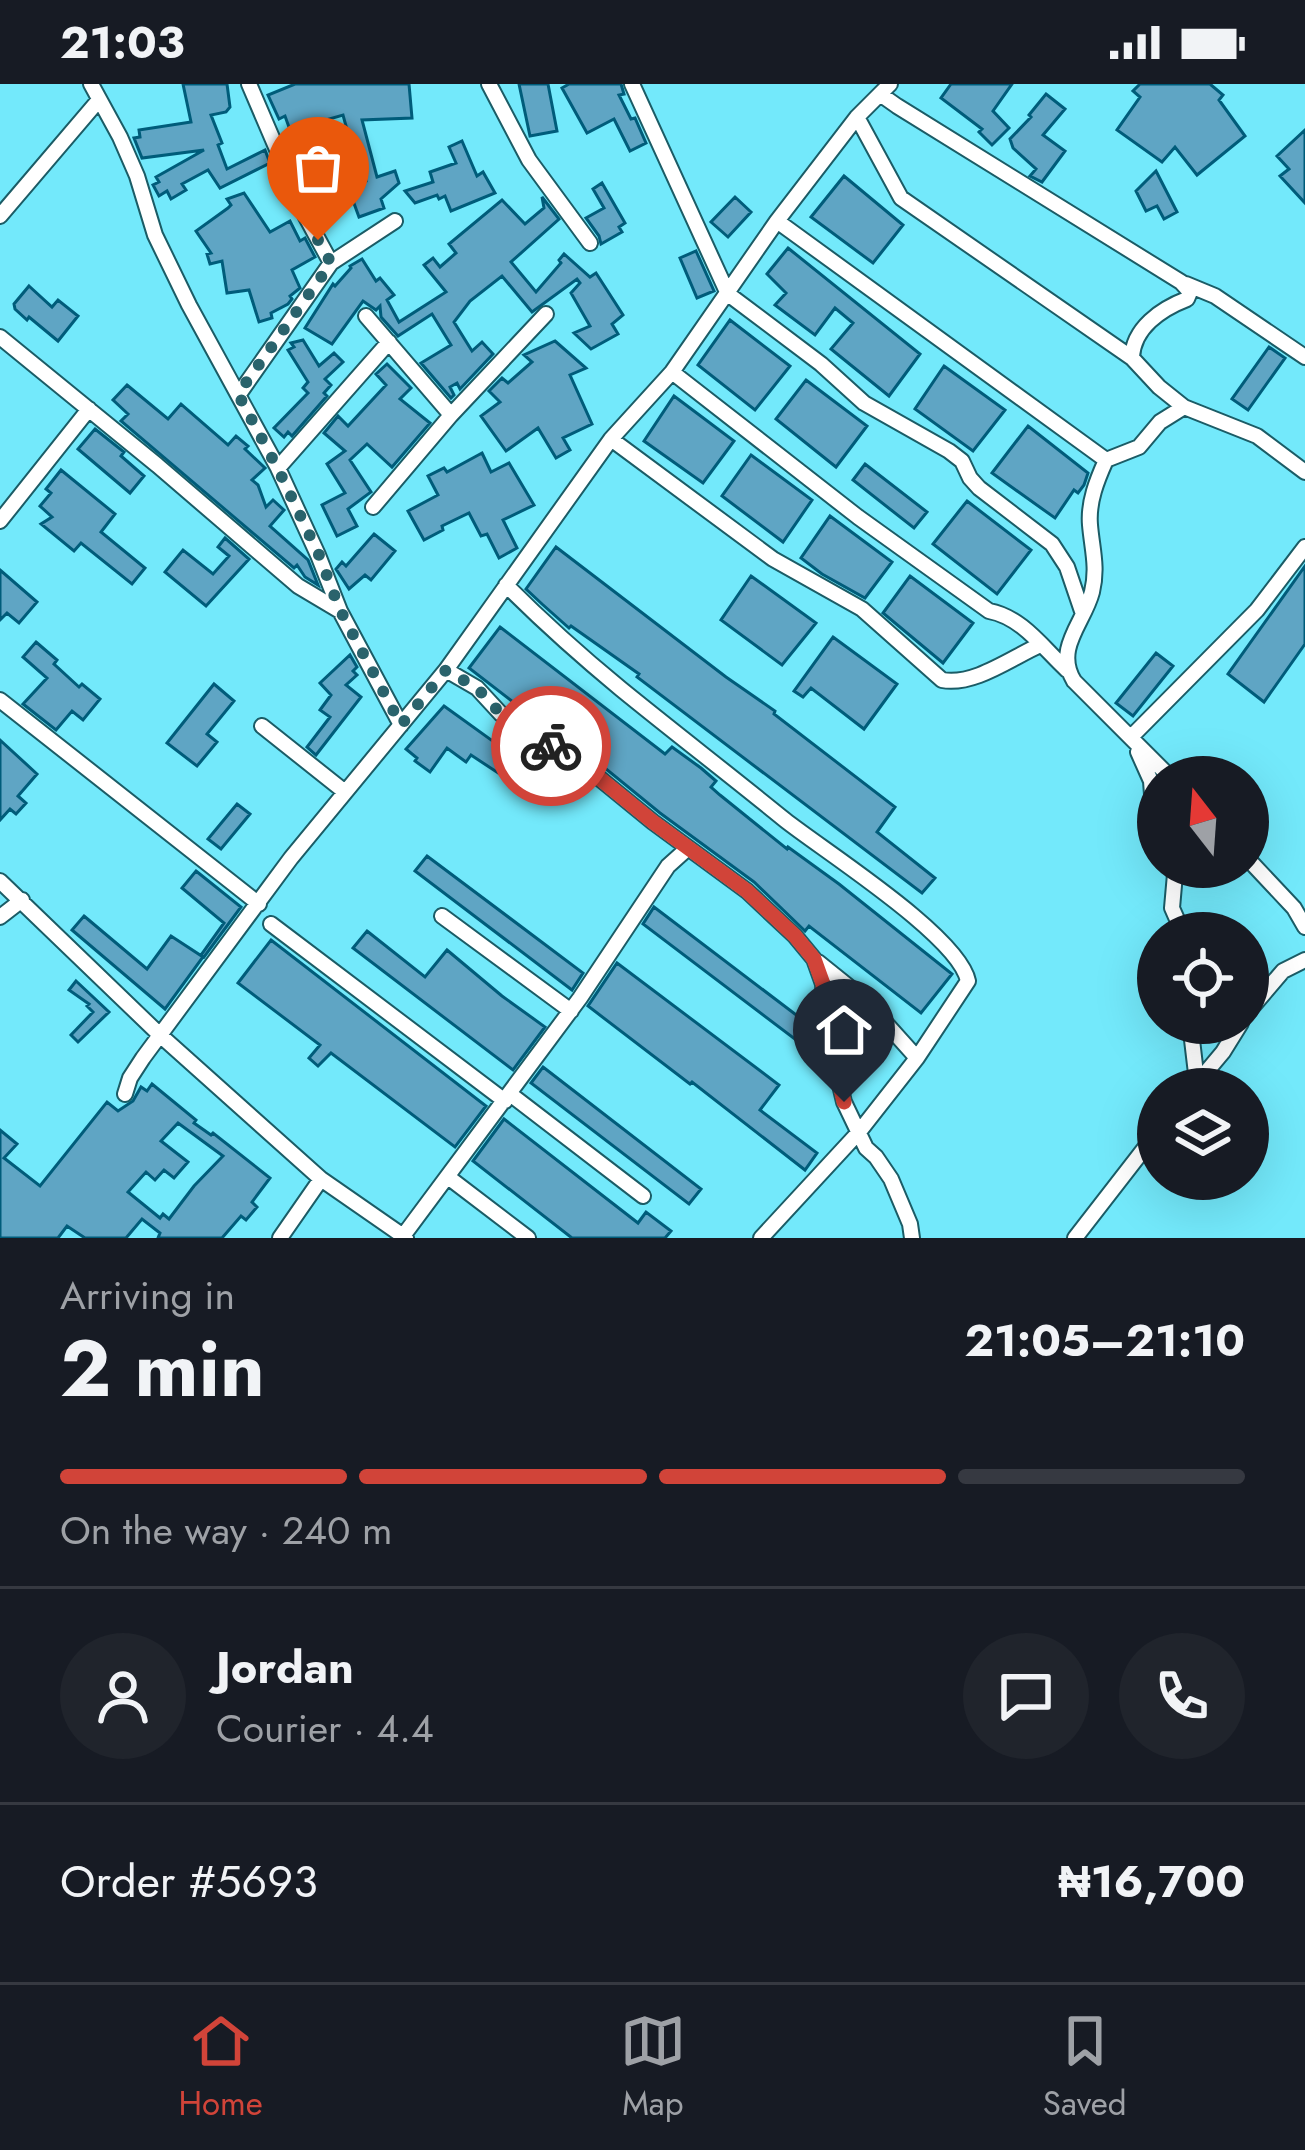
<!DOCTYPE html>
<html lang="en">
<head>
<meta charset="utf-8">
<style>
	body { margin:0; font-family:Jost,sans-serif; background:#20242c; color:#f1f3f6; height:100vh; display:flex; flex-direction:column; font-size:45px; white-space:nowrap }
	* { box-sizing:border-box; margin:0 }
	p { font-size:39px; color:#9ea1a6 }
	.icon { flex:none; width:66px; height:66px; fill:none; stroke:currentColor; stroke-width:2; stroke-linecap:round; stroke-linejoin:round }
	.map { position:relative; height:1154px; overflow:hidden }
	.details { display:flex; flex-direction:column; background:#171b24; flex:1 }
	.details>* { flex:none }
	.needle { width:78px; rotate:343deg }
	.buttons { position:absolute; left:1137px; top:672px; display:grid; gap:24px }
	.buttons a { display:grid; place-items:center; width:132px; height:132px; border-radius:50%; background:#171b24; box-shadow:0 12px 48px #0002; font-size:60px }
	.pin { position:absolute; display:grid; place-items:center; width:102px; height:102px; color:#fff; margin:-123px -51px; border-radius:50% 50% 50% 0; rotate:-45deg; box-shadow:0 0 12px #0007 }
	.pin .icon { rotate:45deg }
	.courier { position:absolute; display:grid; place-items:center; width:120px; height:120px; margin:-60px; border:9px solid #d14439; border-radius:50%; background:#fff; color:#222; box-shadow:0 3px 15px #0007 }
	.overview em { font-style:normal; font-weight:700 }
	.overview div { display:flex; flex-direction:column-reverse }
	.overview { display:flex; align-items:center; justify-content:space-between; height:204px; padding:0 60px }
	h1 { font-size:78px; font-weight:700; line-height:90px }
	.bar { display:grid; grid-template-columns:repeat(4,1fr); gap:18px 12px; align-content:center; height:144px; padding:0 60px }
	.bar i { height:15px; border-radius:9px; background:#363941 }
	.bar .current { background:#d14439 }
	.bar p { grid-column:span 4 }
	.line { display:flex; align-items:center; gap:30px; padding:0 60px; border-top:3px solid #363941 }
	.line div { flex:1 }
	.round { display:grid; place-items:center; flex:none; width:126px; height:126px; border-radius:63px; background:#20242c }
	.status { display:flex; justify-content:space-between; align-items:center; height:84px; padding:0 60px; background:#171b24; direction:ltr }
	.status svg { height:33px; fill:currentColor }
	.tabs { display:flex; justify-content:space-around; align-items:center; height:168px; border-top:3px solid #363941; background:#171b24; font-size:33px; color:#9ea1a6 }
	.tabs a { display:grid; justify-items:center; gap:6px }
	.tabs .current { color:#d14439 }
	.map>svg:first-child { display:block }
	.building { fill:#5fa5c4; stroke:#005c7a; stroke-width:3; fill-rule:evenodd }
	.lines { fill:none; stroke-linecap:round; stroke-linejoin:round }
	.street-casing { stroke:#1b5c66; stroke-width:18 }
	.street { stroke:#fff; stroke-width:14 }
	.done { stroke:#2a636c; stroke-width:12; stroke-dasharray:0 21.6 }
	.route { stroke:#d14439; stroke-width:15 }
</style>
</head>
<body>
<div class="status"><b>21:03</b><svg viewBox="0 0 49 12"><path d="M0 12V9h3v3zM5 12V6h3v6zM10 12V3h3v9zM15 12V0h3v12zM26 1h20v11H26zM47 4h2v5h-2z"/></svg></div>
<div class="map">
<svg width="1305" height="1154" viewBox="0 0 1305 1154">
	<rect width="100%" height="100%" fill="#73e9fb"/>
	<path class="building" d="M183,0H227L230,23L226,28L211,31L222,59L218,61L227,85L265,66L270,79L220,104L208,86L182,100L186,106L171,115L167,107L159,112L153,101L159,98L156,93L204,66L142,74L134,54L140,53L139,46L191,38Z
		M295,0H409L412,34L362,36L377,93L395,87L399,99L381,115L384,124L359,133L348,103L366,97L356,59L351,60L343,31L308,41L316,65L299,71L285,32L279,35L268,11Z
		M519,0H548L557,47L530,52Z
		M569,0H621L624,10L619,11L631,35L635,34L646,59L630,67L614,35L587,49L562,4Z
		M951,0H1012L993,27L1009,44L992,61L979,48L982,45L941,14Z
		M1140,0H1210L1223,11L1219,16L1245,52L1197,91L1175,63L1162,78L1117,46L1140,13L1133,7Z
		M1046,10L1065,25L1043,51L1065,67L1042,98L1030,92L1036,85L1013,64L1010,55L1031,33L1029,31Z
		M1305,46V119L1280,92L1289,85L1277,72Z
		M462,57L477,92L483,88L495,109L451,127L445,112L439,115L437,111L415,119L405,107L433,98L430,88L456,79L449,63Z
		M1156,87L1177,128L1164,135L1157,122L1146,127L1136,107Z
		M844,92L903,141L873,179L811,133Z
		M602,99L625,139L619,143L622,148L601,160L599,152L586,134L604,124L593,105Z
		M244,109L270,148L290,137L300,157L305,154L315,173L292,186L300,204L290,212L292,215L288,220L271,229L272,234L259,238L249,206L227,209L222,177L210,180L207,170L211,169L196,147L228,124L231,121L227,115Z
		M542,113L559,135L511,178L536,208L561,179L559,176L564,170L590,193L596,189L623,231L612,240L618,250L591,265L574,249L590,242L571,209L580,199L577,195L532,228L502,192L470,217L454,238L472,267L482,258L493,270L460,305L457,299L450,303L454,311L451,314L421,279L451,261L432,230L398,252L381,233L380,222L376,226L363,217L332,260L305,244L333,200L335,202L351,184L350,182L362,175L376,197L380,194L394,211L387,216L399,238L446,208L424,181L433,174L440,183L456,169L449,160L502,116L525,140L544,124Z
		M735,113L751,128L728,153L711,138Z
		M788,164L920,270L889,312L831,265L853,239L835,224L815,251L775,221L786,209L767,190Z
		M696,167L714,207L697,214L680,174Z
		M29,202L52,223L58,216L78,232L58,257L29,233L27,236L15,225L14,220Z
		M730,236L790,282L755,326L698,281Z
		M303,256L319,282L334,269L343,278L325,295L331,301L324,309L327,312L292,352L288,348L284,353L274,344L308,309L303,304L308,298L288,266L294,263L291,259Z
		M555,257L586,284L570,291L592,340L563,354L570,366L556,374L538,344L506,367L481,332L500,318L489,307L502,294L508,299L532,278L524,271Z
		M1269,263L1285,274L1248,326L1232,315Z
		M387,280L411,304L400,315L430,339L392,383L367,360L350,376L371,408L348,425L357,442L337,452L322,421L345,409L327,380L345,367L324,349L338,332L348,342L386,301L376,290Z
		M944,282L1005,326L973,367L915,325Z
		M806,296L867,342L836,383L776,335Z
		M127,301L168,335L181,320L228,361L236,352L248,362L245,365L265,384L252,396L258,401L266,423L273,416L284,426L270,442L308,476L318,501L305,493L297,481L294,484L121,337L128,330L113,316Z
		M674,312L734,357L703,399L644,357Z
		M1028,342L1088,389L1084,401L1078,409L1074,406L1055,434L992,389Z
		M95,345L124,368L121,372L144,392L130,409L78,365Z
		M482,369L491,388L509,379L534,421L503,436L517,464L499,474L487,450L481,452L469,429L442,442L443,446L424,456L408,427L438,411L428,392L444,384L447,388Z
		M751,371L812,416L783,458L722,412Z
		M865,380L927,428L914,444L853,396Z
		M61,386L115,430L101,448L145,484L132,500L81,459L74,467L41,440L52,433L40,422L51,409L46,405Z
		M967,417L1031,466L997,510L933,460Z
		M830,432L892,478L865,514L822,490L801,474Z
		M374,450L395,467L371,496L365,491L349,505L336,485L342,478L346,482Z
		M225,454L249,475L206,522L165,488L183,466L213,490L229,472L218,463Z
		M556,463L726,593L775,627L774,630L895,723L877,748L935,794L922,809L637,593L639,590L571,542L569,544L542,520L526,505Z
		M1305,482V560L1264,618L1228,590Z
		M0,486L37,518L19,539L7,529L0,536Z
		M751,492L816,539L782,581L721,536Z
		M910,492L973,539L943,579L883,529Z
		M500,543L665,670L672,663L701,684L716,697L711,703L720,711L787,765L788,763L839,800L952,890L921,929L809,842L805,847L754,798L660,729L589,671L574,663L519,619L517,621L469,584Z
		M833,553L897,600L864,645L811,604L803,613L794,607Z
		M36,558L57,576L54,580L79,603L82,600L100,615L83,636L72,627L56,646L23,620L47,594L23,573Z
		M1156,569L1173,582L1133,632L1116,619Z
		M350,571L357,583L353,587L357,591L346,601L361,613L316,671L307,663L330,633L320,626L331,611L320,599Z
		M214,600L234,617L207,650L217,658L197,682L167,659Z
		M444,622L551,699L539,716L471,671L466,678L447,664L430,688L415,677L417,674L406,665Z
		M0,656L37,690L18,712L26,719L16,730L10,725L0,736Z
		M237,720L250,730L221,765L208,755Z
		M427,772L583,889L572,906L415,787Z
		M196,787L241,823L204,873L201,871L224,839L182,804Z
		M654,823L816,946L817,953L808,965L643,840Z
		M84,832L147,885L171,852L203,873L165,925L72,846Z
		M367,847L425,893L447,866L502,912L545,943L513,986L353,864Z
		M271,856L486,1022L455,1063L331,969L318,982L309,974L320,961L238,899Z
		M617,879L779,1001L760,1026L817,1069L805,1086L692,998L690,1000L588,922Z
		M76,897L109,928L78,958L71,951L93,928L87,922L89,920L69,906Z
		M543,983L701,1105L689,1120L531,999Z
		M152,1000L196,1036L194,1039L211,1051L213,1049L270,1094L252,1118L257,1123L246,1136L241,1132L222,1154H158L160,1149L142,1135L126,1154H85L67,1142L58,1154H0V1046L17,1060L4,1074L40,1102L107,1018L118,1027L133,1017L141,1003L147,1007ZM178,1039L223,1072L194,1102L169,1135L163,1130L160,1134L128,1108L146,1088L155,1096L164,1086L174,1094L188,1078L161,1057Z
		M504,1035L638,1139L646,1128L671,1147L665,1154H572L473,1077Z"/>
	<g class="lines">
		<g class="street-casing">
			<path id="street" d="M91,0L120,53L137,92L155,151L189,221L278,384L318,471L340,527L401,641
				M249,0L306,133L331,179
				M489,0L529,76L590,159
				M632,0L728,210L821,280L864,319L949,367L962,377L970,394L979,404L1052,460L1067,483L1083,530
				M890,0L880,10L897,22L1181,198L1190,208L1187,215C1161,225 1133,244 1132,274L1159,303L1184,323L1160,338L1139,363L1106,376C1097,396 1088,418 1090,441C1092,465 1098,483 1092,508C1084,539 1054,564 1074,597L1170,693
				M857,33L901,114L1132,274
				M0,132L98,17
				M777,137L1106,376
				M1186,200L1215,212L1305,273
				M366,232L451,331
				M0,253L157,381L298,502L340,527
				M672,288L858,433L989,527C1022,533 1043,564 1067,586
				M239,310L331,179L395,137
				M1184,323L1257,352L1305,388
				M611,355L773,475L862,525L942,596C974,602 1011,574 1040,561
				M278,384L389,258
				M373,423L451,331L546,230
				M0,437L89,325
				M506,501C543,538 581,572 621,605C675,649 731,692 785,736C824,767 959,852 968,897L917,974L859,1048L761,1154
				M446,586L477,604L501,630L521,647L582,680L653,738L747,807L795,852L814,875L823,900L825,937L844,1018L866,1064L876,1073L891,1095L910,1140L912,1154
				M0,616L259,820
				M262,642L345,708
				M1131,653L1257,526L1305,463
				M1138,668L1151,697L1153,724L1158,741
				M1248,775L1294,824L1305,843
				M1173,783L1175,790L1172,824L1183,849
				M0,797L160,951L321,1095L406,1154
				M442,832L571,927
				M0,833L22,816
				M271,840L505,1017
				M818,878L864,915L917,974
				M1248,928L1283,887L1305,876
				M1190,939L1197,998
				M1192,1005L1223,968L1241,939
				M125,1010L130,994L143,974L291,774L446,586L611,355L672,288L777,137L857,33L880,10
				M510,1010L643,1112
				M448,1093L528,1154
				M403,1152L580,914L668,782L688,764
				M280,1154L321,1095
				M1075,1154L1158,1047"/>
		</g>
		<use href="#street" class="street"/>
	</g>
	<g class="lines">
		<path class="done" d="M318,156L331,179L238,310L278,385L319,471L340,526L401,641L446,586L477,604L501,630L521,647L551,662"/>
		<path class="route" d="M551,662L582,680L653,738L747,807L795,852L814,875L823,900L825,937L844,1018"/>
	</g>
</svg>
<div class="buttons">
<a><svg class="needle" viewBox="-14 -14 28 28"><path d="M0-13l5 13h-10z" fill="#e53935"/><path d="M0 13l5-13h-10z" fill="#9ea1a6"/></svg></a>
<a><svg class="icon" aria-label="locate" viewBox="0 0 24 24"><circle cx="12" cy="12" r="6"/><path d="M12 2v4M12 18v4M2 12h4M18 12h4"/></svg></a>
<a><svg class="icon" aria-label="layers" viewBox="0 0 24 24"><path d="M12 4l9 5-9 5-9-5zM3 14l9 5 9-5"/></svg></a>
</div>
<div class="pin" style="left:318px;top:156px;background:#ea580c"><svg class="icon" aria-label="bag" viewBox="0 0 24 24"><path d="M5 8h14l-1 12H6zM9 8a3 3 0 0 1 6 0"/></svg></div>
<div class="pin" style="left:844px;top:1018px;background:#1f2937"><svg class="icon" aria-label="home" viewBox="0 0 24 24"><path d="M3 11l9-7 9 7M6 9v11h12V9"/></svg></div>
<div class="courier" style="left:551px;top:662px"><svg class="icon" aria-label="bike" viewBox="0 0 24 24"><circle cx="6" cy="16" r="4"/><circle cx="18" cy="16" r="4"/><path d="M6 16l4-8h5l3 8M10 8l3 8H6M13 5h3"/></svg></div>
</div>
<section class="details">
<div class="overview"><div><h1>2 min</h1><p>Arriving in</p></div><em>21:05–21:10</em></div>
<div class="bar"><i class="current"></i><i class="current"></i><i class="current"></i><i></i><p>On the way · 240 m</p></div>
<div class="line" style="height:216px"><a class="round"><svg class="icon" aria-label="person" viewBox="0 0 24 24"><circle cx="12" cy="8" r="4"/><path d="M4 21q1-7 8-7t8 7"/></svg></a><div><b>Jordan</b><p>Courier · 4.4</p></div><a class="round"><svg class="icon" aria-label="chat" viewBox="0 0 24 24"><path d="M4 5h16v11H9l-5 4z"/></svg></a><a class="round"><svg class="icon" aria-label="phone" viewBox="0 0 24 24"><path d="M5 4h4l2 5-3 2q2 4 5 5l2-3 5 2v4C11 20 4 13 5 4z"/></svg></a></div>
<div class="line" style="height:156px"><div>Order #5693</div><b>₦16,700</b></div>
</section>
<nav class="tabs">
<a class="current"><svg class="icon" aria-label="home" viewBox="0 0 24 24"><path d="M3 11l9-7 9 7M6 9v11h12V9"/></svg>Home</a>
<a><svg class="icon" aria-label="map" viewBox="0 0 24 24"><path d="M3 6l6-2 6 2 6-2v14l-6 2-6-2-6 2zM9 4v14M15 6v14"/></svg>Map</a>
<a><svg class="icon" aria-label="saved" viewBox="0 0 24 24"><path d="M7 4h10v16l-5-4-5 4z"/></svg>Saved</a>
</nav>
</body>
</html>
